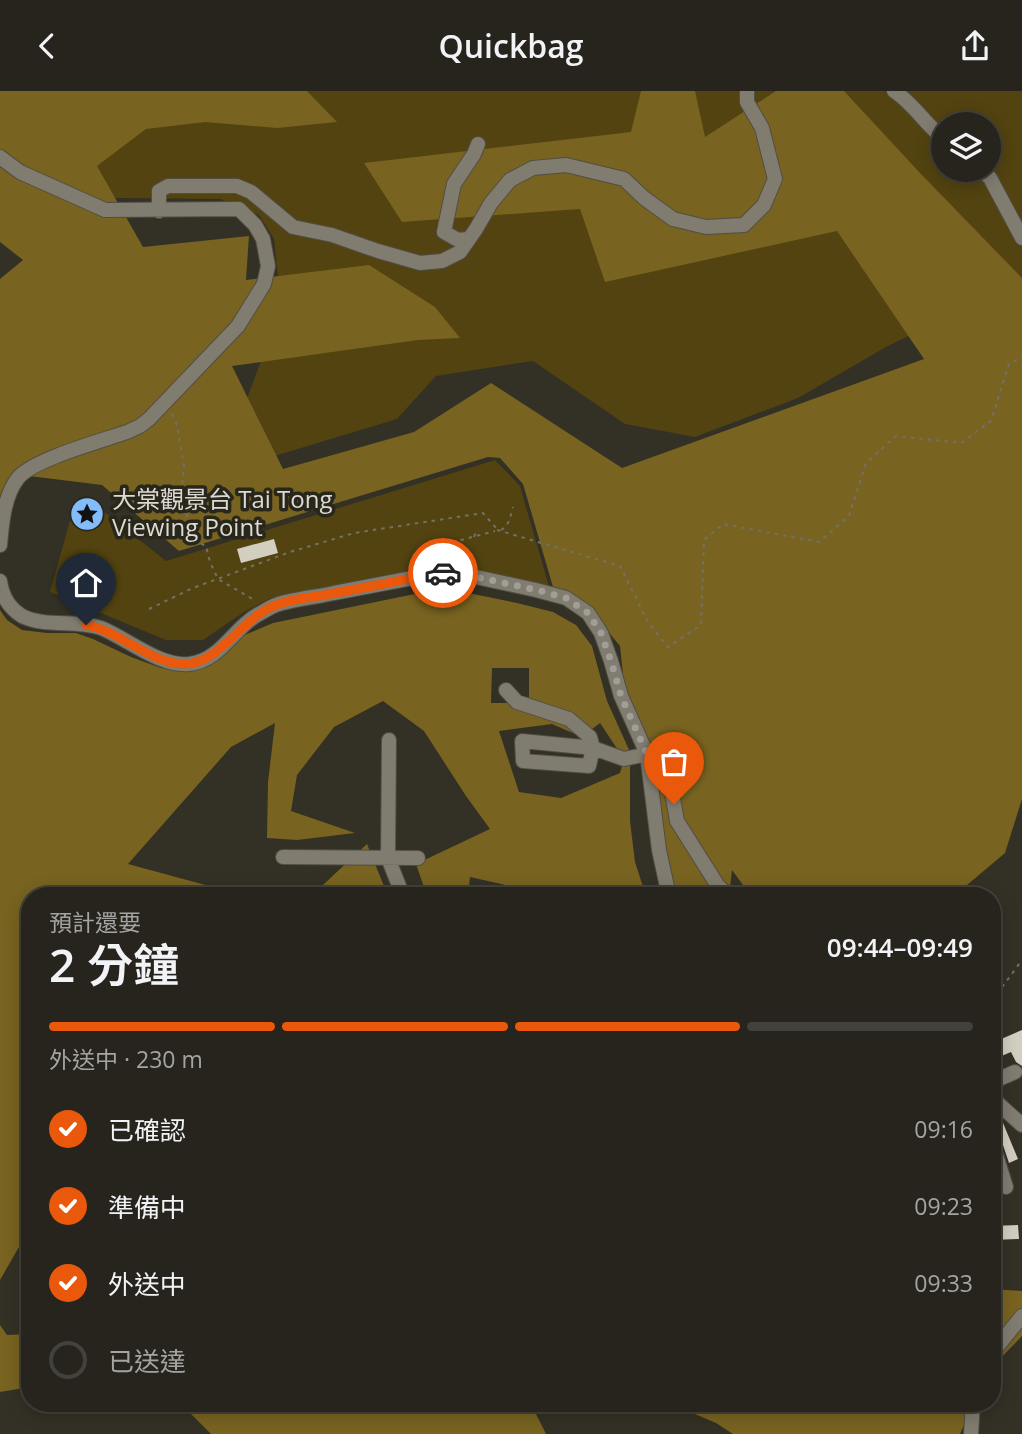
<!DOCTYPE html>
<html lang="zh-TW">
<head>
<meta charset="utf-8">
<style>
	body { margin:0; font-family:"Open Sans","Noto Sans TC",sans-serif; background:#2e2c25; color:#f1f3f6; height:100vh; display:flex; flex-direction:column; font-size:26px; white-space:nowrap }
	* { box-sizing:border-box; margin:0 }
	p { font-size:23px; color:#a4a4a3 }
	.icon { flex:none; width:38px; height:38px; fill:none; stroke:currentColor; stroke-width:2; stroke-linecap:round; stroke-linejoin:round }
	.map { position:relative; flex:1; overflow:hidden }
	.drawer { position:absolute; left:21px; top:796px; width:980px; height:525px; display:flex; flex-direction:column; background:#26241c; border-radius:28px; box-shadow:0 4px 18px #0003,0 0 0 2px #42413b }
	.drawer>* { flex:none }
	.tools { position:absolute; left:931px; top:21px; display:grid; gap:14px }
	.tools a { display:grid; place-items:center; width:70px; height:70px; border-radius:50%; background:#26241c; box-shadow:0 4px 18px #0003,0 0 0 2px #42413b; font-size:35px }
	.pin { position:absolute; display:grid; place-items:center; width:60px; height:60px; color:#fff; margin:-72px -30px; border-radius:50% 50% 50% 0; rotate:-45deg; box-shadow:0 0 7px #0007 }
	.pin .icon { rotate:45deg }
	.courier { position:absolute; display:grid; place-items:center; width:70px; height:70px; margin:-35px; border:5px solid #ea580c; border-radius:50%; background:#fff; color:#222; box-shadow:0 2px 9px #0007 }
	.overview em { font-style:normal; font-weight:600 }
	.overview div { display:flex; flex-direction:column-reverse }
	.overview { display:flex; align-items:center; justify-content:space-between; height:119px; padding:0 28px }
	h1 { font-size:46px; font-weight:600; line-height:52px }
	.bar { display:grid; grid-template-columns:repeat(4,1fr); gap:10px 7px; align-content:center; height:84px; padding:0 28px }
	.bar i { height:9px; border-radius:5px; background:#42413b }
	.bar .active { background:#ea580c }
	.bar p { grid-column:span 4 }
	ol { padding:0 28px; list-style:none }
	li { display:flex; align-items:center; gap:21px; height:77px }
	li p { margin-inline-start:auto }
	li .icon { padding:7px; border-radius:50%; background:#ea580c; color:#fff; stroke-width:4 }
	li:last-child { color:#a4a4a3 }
	li i { width:38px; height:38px; border:4px solid #42413b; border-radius:50% }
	header { display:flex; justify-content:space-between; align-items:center; height:91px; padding:0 28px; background:#26241c; font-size:32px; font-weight:600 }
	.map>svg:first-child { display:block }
	.green { fill:#524310; fill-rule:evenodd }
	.forest { fill:#786320; fill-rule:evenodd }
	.building { fill:#d2cec0 }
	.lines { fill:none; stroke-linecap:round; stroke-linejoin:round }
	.minor-casing { stroke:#514e45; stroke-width:16 }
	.path { stroke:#737167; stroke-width:2; stroke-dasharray:3.5 5; stroke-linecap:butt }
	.minor { stroke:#807c70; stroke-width:14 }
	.done { stroke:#a19e96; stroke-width:7; stroke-dasharray:0 12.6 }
	.route { stroke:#ea580c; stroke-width:9 }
	.labels { text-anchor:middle; stroke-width:7; stroke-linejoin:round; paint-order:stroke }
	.poi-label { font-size:24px; fill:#dcdad3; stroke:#29261c; text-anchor:start }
</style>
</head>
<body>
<header><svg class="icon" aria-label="back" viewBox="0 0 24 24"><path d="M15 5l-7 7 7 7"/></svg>Quickbag<svg class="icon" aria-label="share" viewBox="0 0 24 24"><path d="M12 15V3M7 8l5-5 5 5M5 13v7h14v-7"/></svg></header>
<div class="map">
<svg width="1022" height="1343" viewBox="0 0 1022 1343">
	<rect width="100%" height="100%" fill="#333025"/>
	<path class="green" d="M0,0H1022V193L983,209L886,256L798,307L695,346L625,333L533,270L436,285L397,328L248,373L229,356L271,243L278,187L274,148L259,124L220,108L118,107L84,102ZM943,33H989V79H943Z
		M495,369L520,395L550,499L413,480L269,508L244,521L203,549H166L50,501L73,419L93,412L166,470Z"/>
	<path class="forest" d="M0,0H307L337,31L277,37L205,31L146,38L97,75L143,156L249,145L246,189L369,174L435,216L460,247L418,249L232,275L283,378L414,341L491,292L622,377L924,268L837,140L605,191L580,118L402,131L364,72L631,41L641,0H695L705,46L776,0H844L920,82L1022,187V708L1005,762L954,805H751L732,779L729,805H679L673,798L664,756L662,721L652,661L625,602L620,555L592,521L573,503L553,496L523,393L500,367L488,366L179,460L102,394L13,383L2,400L0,407V188L23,169L0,151Z
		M444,497L517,512L553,521L576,534L592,555L607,610L630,661V730L635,771L646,805H555L470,786L468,805H427L416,773L490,738L466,705L424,640L383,610L334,636L297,684L291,720L355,742L297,749L267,747L268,691L275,632L231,656L128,773L246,805H30V1151L19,1156L0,1189V519L7,529L22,539L47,542H76L93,548L131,566L161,577L193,579L219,569L242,545L273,532ZM492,577H529V612H491ZM600,632L624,668L620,682L561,707L519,701L499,640L552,633L582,646Z
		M367,753L388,805H311Z
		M992,1198L1022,1200V1245L992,1276Z
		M0,1234L7,1244L30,1243V1296L0,1301Z
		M186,1313H531L546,1343H211L183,1315Z
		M671,1313H973L960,1343H733L716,1332Z"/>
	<path class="building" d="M274,448L278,462L241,472L237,458Z
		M1022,939V975L1016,971L1011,961L992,969V952Z
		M1003,1032L1018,1068L1009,1072L1001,1048L995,1042L993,1037Z
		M1018,1134L1019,1148L992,1149V1135Z"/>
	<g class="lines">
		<g class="minor-casing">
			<path id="minor" d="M894,0C914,13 925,33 943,47
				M0,66L20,81L105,119L239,118L255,134L263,148L268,175L264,193L238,235L149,328L140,335L127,341C101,350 34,368 18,387C4,405 2,432 0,454
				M981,79L990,87L1022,147
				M159,120V100L168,95H237L251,101L293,136L332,144L378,160L420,172L442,170L460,161L476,138L491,112L510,89L533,77L566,74L624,88L644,107L673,128L706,136L744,134L764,114L775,88L762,37L747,11V0
				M468,148L458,149L444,141L454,93L474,63L478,53
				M0,490C2,505 9,517 22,525C46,537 76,528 101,537C128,548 160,576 189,573C220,570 233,538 257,524C263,521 270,516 276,514C292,508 317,506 334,502C365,496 397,490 428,484L447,482L462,483L536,499L566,507L588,522L601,542L611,570L621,605L647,663L659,759L669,805
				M506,599L517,611L569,628L590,646L593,657L589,675L523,670L522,650L593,657L624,668L647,663L671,696L677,730L718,795L729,805
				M389,649L388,767L403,805
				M283,766L418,767
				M992,991L1015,981
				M992,1007L1022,1034
				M992,1051L1006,1096
				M992,1262L1022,1225
				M971,1343L973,1312"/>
		</g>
		<path class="path" d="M172,323L177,334L184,375L181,405L192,441L202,453L206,455L210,471L218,488L256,510
			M497,439L620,475L649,533L668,556L701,534L704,449L723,433L819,451L849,425L866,372L896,345L961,352L991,330L1009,273L1022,266
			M501,439C510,434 510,425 513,416
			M474,446L477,438
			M426,472L431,464L448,457L461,449L495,440
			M149,518L193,497L290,461L354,442L483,422L497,438
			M992,910L1022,869"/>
		<use href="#minor" class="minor"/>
	</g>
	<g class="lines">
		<path class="done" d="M443,482L462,483L537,499L566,507L588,522L601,542L611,570L621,605L647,663L671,696L674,713"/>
		<path class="route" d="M86,534C120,540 151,573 184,573C219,574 242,526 276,514C291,508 308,507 324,504C358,498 393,491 428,484L443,482"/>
	</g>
	<defs>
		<g id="sight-disc" transform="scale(1.75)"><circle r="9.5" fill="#83bcfb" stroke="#29261c"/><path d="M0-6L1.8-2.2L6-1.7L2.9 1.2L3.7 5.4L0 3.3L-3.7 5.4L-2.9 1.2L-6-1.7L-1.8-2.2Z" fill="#111"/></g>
	</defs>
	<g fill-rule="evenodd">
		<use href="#sight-disc" x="87" y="423"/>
	</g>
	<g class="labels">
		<g class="poi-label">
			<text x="112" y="417">大棠觀景台 Tai Tong<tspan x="112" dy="28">Viewing Point</tspan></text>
		</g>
	</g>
</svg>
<div class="tools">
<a><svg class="icon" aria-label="layers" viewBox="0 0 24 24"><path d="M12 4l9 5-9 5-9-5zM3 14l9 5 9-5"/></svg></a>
</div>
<div class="pin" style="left:674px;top:713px;background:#ea580c"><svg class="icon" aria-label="bag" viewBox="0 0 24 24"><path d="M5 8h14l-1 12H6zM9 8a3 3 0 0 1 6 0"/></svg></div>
<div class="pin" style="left:86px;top:534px;background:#1f2937"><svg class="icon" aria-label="home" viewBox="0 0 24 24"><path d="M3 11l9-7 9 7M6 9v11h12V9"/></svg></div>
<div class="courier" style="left:443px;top:482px"><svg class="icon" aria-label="car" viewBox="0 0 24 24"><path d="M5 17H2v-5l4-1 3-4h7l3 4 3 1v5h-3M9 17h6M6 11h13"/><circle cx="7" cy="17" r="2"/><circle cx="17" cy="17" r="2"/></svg></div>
<section class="drawer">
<div class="overview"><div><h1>2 分鐘</h1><p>預計還要</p></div><em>09:44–09:49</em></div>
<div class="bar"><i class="active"></i><i class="active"></i><i class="active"></i><i></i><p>外送中 · 230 m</p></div>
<ol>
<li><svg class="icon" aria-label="check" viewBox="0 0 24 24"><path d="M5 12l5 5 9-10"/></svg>已確認<p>09:16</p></li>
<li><svg class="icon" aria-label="check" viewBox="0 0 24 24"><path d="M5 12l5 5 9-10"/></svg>準備中<p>09:23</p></li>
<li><svg class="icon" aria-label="check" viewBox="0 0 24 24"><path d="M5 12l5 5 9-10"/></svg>外送中<p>09:33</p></li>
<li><i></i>已送達</li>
</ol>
</section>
</div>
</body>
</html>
